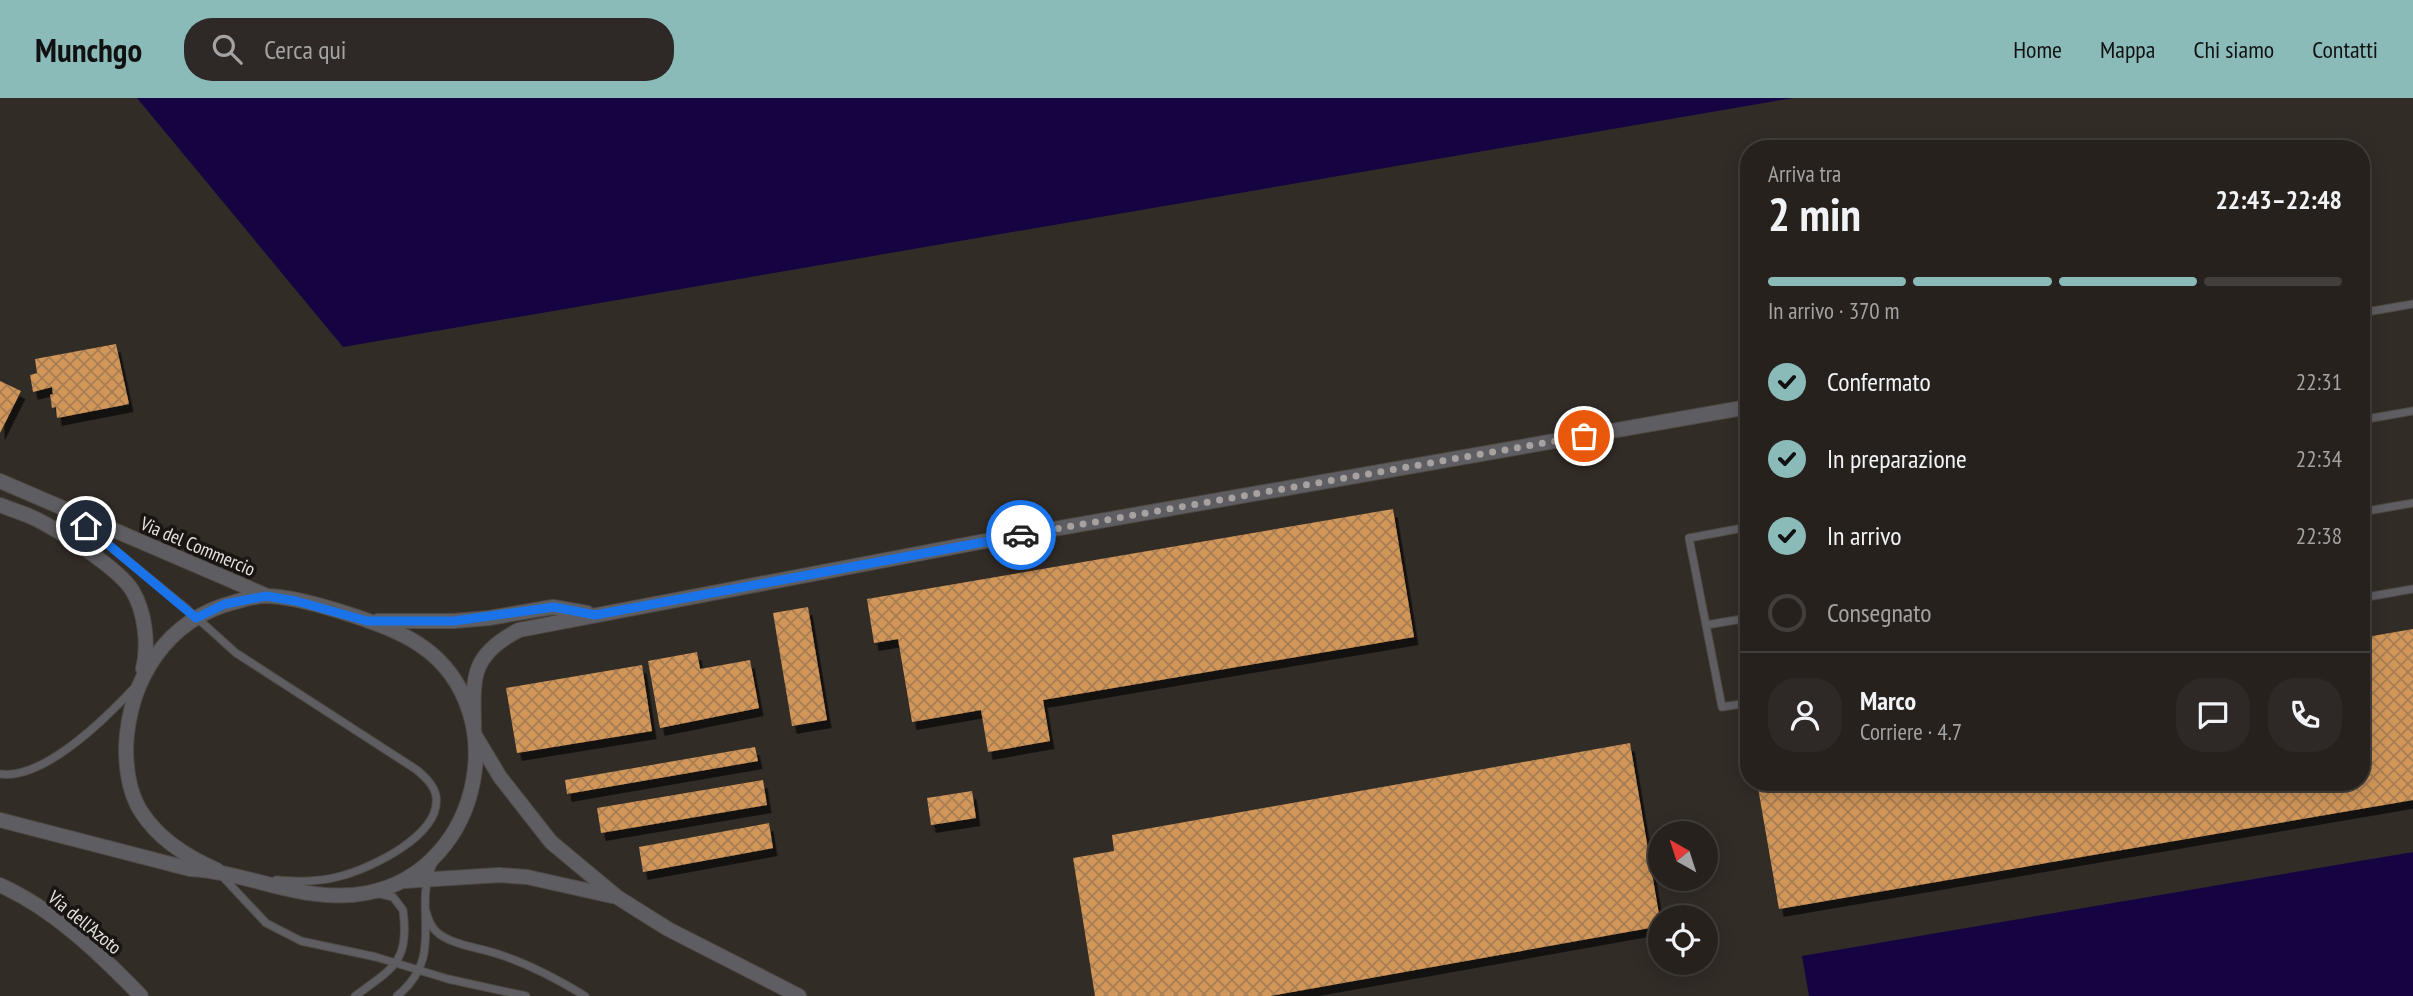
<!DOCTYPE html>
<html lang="it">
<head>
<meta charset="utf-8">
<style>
	body { margin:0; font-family:"PT Sans Narrow",sans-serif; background:#2e2926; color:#f1f3f6; height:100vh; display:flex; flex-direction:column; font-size:26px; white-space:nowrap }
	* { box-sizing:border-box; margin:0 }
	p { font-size:23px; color:#a4a3a4 }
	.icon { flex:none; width:38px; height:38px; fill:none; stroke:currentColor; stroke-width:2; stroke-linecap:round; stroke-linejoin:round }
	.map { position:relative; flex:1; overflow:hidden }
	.side { position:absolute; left:1740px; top:42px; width:630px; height:651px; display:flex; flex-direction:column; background:#26211d; border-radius:28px; box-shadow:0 4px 18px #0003,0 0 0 2px #423e3b }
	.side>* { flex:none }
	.needle { width:46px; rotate:321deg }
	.controls { position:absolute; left:1648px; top:723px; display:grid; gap:14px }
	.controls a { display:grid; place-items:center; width:70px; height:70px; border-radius:50%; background:#26211d; box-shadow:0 4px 18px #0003,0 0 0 2px #423e3b; font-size:35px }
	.pin { position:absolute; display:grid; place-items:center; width:60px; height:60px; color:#fff; margin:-30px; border:4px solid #fff; border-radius:50%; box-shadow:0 2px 7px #0007 }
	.courier { position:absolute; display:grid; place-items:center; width:70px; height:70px; margin:-35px; border:5px solid #1a73e8; border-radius:50%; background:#fff; color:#222; box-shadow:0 2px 9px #0007 }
	.overview em { font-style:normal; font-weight:800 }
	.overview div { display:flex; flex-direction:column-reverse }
	.overview { display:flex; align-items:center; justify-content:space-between; height:119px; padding:0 28px }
	h1 { font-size:46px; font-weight:800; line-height:52px }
	.bar { display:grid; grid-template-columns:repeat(4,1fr); gap:10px 7px; align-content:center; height:84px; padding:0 28px }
	.bar i { height:9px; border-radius:5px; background:#423e3b }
	.bar .on { background:#8bbbb9 }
	.bar p { grid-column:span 4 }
	.line { display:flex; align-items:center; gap:18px; padding:0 28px; border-top:2px solid #423e3b }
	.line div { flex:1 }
	.round { display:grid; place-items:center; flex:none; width:74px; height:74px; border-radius:28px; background:#2e2926 }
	ol { padding:0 28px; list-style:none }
	li { display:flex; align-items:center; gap:21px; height:77px }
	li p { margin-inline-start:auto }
	li .icon { padding:7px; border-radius:50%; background:#8bbbb9; color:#111; stroke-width:4 }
	li:last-child { color:#a4a3a4 }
	li i { width:38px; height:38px; border:4px solid #423e3b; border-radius:50% }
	header { display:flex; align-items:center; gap:42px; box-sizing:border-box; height:98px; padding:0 35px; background:#8bbbb9; color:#111 }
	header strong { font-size:33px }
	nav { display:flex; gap:38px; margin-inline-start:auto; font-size:24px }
	.search { width:490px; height:63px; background:#2e2926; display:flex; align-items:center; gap:18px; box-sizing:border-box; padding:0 24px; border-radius:28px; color:#a4a3a4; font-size:26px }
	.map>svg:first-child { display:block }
	.water { fill:#160442 }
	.building { fill:url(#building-cross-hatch); filter:url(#shadow) }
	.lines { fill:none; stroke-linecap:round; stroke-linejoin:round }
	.lane-casing { stroke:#4f4944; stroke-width:9 }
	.street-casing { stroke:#4f4944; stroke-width:16 }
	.lane { stroke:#5e5e62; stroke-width:7 }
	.street { stroke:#5e5e62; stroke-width:14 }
	.done { stroke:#a7a29f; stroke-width:7; stroke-dasharray:0 12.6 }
	.route { stroke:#1a73e8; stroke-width:9 }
	.labels { text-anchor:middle; stroke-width:7; stroke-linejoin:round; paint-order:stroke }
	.street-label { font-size:19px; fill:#e6e2df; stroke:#181513 }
</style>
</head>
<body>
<header>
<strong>Munchgo</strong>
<div class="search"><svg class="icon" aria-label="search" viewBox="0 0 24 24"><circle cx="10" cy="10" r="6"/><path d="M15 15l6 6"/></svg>Cerca qui</div>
<nav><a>Home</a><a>Mappa</a><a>Chi siamo</a><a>Contatti</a></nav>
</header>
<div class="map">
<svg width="2413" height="898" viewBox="0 0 2413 898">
	<defs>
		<pattern id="building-cross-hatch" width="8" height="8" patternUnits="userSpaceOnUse" patternTransform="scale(1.75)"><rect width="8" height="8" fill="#d19658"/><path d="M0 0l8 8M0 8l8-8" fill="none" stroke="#a77d52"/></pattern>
		<filter id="shadow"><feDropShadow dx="4.5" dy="8" stdDeviation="0" flood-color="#0009"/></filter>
	</defs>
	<rect width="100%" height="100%" fill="#322c27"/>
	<path class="water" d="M137,0H1793L343,249Z
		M2413,754V898H1809L1802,858Z"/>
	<path class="building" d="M116,246L129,306L57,320L56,309L52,310L50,297L53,296L52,289L33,294L30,277L37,275L35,261Z
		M0,283L21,293L0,335Z
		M1393,411L1414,539L1043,602L1050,643L988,654L981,612L912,624L898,541L874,545L867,501Z
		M808,509L827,622L792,628L773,515Z
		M2413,531V702L1779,811L1757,684H2361V540Z
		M697,554L700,571L750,562L759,610L660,630L648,563Z
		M642,567L652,633L517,655L506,590Z
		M1630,645L1661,828L1270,898H1095L1073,760L1114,753L1112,737Z
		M755,649L758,663L567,696L565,682Z
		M763,682L767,707L601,735L597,710Z
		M972,693L976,720L931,727L927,700Z
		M769,725L773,750L643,774L639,749Z"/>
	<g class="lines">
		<g class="lane-casing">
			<path id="lane" d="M2361,215L2413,206
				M2361,322L2413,313
				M2361,414L2413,405
				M77,421L187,511L236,555L417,672C425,679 434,687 436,698C442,737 371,770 341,778C320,784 297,784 276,782
				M1748,429L1689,440L1722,609L1748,605
				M2361,500L2413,491
				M1706,527L1748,520
				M0,676C44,682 107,619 135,589
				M222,778L266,825L301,843L376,859L448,881L526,898
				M426,813C428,822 431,830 439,836C456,848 482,850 501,857C531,867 559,882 585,898
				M355,898C393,870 410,864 403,812L393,799L376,795
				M397,898C449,856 409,808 435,762"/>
		</g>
		<g class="street-casing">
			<path id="street" d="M0,383L265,497
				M0,407C12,412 24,415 36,421C60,433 118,470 132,492C145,513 149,547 143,571
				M378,523H454L489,520L553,509L587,515
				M474,629C473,580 470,557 519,532L980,444L1748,309
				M476,639L500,679L551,744L617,799L668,831L799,898
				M0,722L190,771C249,774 306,807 367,795C484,773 518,603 412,542C383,525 300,498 266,498C256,498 245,501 235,504C167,521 129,581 126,649C126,671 129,696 142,715C159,741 189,760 217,772
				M404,783L499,777L527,779L612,798
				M0,787C55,812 99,855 141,898"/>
		</g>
		<use href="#lane" class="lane"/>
		<use href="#street" class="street"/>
	</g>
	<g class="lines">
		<path class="done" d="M1021,437L1584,338"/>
		<path class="route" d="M86,428L196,520L225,506L266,498L296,503L367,523H454L554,509L595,517L1021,437"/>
	</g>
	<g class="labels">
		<g class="street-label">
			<text transform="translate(198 448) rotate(23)" y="7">Via del Commercio</text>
			<text transform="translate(85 824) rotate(39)" y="7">Via dell'Azoto</text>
		</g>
	</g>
</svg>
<div class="controls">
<a><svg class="needle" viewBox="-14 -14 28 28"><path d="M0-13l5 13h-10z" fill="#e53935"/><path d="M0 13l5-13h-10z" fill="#a4a3a4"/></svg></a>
<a><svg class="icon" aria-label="locate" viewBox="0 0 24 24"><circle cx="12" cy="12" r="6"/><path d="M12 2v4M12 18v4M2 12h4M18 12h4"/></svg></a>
</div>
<div class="pin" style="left:1584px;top:338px;background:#ea580c"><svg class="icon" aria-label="bag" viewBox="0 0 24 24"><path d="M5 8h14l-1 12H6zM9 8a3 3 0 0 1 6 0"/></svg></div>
<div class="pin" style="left:86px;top:428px;background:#1f2937"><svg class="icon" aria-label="home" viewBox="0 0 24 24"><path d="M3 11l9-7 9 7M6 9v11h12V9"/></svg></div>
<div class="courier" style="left:1021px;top:437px"><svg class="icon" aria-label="car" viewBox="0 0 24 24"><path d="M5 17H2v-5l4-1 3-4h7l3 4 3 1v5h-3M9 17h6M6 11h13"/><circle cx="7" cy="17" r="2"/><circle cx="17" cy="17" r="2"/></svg></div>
<section class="side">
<div class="overview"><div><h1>2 min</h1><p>Arriva tra</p></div><em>22:43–22:48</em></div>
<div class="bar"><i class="on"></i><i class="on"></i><i class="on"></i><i></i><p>In arrivo · 370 m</p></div>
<ol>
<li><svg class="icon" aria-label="check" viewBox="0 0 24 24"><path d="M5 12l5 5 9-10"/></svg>Confermato<p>22:31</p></li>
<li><svg class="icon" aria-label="check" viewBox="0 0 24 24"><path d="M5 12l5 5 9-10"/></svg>In preparazione<p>22:34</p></li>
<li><svg class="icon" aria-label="check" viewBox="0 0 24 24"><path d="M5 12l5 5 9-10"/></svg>In arrivo<p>22:38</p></li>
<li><i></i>Consegnato</li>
</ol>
<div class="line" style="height:126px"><a class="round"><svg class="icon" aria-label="person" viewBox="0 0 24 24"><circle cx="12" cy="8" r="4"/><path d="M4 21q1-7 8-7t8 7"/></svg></a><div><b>Marco</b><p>Corriere · 4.7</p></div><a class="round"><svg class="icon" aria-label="chat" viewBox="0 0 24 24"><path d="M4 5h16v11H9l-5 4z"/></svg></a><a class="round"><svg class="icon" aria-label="phone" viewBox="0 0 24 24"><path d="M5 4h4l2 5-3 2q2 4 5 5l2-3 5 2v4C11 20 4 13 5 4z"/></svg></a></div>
</section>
</div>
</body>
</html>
